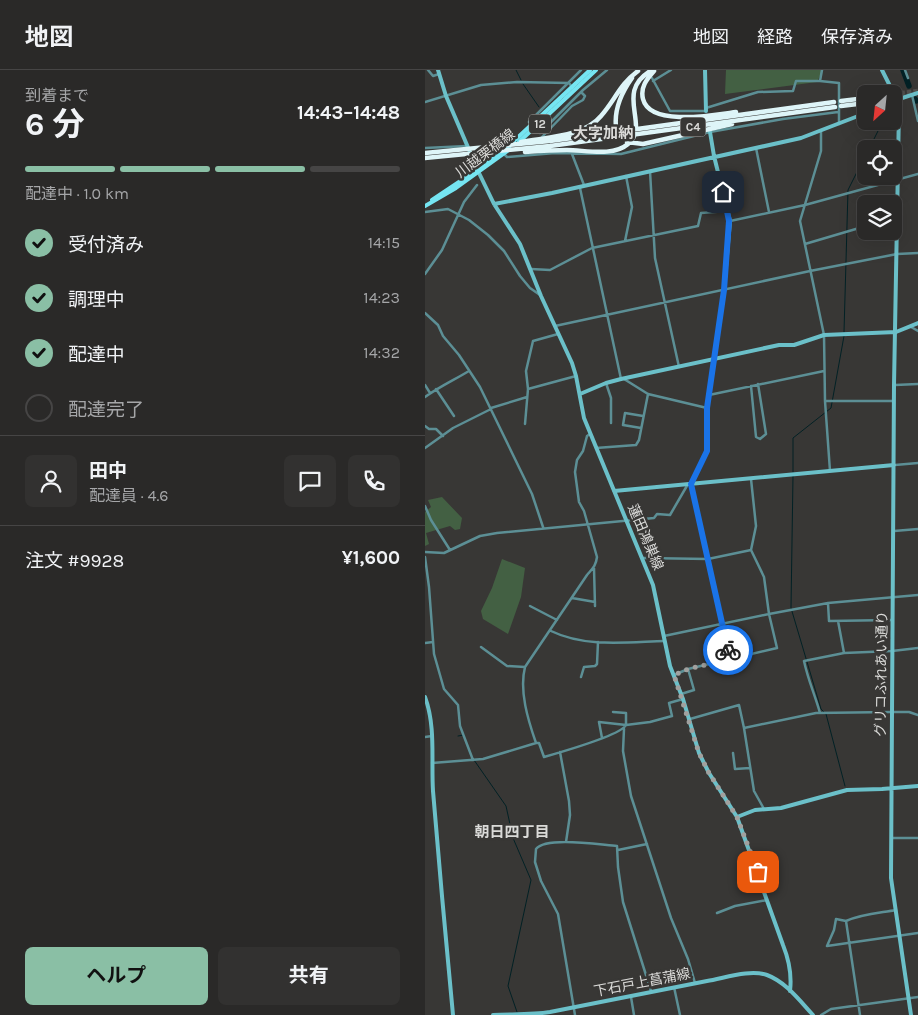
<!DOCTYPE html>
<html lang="ja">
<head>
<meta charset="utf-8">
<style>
	body { margin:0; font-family:Karla,"Noto Sans JP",sans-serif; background:#323130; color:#f1f3f6; height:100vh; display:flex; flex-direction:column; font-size:19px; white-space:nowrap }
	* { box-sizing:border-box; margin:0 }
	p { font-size:16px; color:#a5a6a8 }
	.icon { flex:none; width:28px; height:28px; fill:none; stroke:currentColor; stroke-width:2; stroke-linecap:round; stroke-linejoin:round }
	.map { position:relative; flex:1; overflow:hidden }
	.drawer { display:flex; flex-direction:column; background:#2a2928; width:425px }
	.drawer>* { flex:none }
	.needle { width:32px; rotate:207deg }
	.buttons { position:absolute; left:432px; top:15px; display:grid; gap:10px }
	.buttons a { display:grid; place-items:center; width:45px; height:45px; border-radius:8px; background:#2a2928; box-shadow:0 5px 20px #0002,0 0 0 1px #464545; font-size:25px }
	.pin { position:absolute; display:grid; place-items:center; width:42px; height:42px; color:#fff; margin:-21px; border-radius:10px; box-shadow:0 2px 8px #0006 }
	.courier { position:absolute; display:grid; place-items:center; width:50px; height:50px; margin:-25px; border:4px solid #1a73e8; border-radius:50%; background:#fff; color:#222; box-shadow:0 1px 6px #0007 }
	.summary em { font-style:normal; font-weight:700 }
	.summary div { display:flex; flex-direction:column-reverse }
	.summary { display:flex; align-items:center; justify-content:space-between; height:85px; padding:0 25px }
	h1 { font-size:32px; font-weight:700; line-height:38px }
	.bar { display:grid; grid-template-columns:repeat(4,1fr); gap:8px 5px; align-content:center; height:60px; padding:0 25px }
	.bar i { height:6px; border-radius:4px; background:#464545 }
	.bar .on { background:#8abfa5 }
	.bar p { grid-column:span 4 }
	.line { display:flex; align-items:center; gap:12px; padding:0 25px; border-top:1px solid #464545 }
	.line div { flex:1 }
	.round { display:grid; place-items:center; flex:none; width:52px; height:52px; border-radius:8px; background:#323130 }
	ol { padding:0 25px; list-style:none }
	li { display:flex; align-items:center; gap:15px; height:55px }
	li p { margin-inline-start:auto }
	li .icon { padding:5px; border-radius:50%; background:#8abfa5; color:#111; stroke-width:4 }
	li:last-child { color:#a5a6a8 }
	li i { width:28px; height:28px; border:2px solid #464545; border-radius:50% }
	.cta { display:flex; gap:10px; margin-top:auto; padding:10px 25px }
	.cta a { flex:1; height:58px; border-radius:8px; background:#8abfa5; color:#111; font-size:20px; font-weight:700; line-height:58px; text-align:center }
	.cta a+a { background:#323130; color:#f1f3f6 }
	header { display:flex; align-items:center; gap:30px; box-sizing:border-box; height:70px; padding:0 25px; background:#2a2928; border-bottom:1px solid #464545 }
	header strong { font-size:24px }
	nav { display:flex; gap:28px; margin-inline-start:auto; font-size:18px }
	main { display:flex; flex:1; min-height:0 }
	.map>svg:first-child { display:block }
	.green { fill:#436043 }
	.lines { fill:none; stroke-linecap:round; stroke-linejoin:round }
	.stream { stroke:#022125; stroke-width:1 }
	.river { stroke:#022125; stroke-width:5.5 }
	.highway-tunnel { stroke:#504f4d; stroke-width:4.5; stroke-dasharray:4.5 2; stroke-linecap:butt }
	.street { stroke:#5c8f95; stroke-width:2.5 }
	.secondary { stroke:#6bc0c9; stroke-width:4 }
	.primary { stroke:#75e5f2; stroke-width:4 }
	.highway { stroke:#def5f8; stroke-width:4.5 }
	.done { stroke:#a1a19f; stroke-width:5; stroke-dasharray:0 9 }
	.route { stroke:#1a73e8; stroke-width:6 }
	.labels { text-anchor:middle; stroke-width:5; stroke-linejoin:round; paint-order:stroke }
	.shield { fill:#383735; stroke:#a9a9a7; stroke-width:1 }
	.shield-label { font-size:12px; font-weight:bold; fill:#dadad8 }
	.street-label { font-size:14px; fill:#dadad8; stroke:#383735 }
	.neighbourhood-label { font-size:15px; font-weight:bold; fill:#dadad8; stroke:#383735 }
</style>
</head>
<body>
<header>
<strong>地図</strong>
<nav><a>地図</a><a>経路</a><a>保存済み</a></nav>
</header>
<main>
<section class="drawer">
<div class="summary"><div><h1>6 分</h1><p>到着まで</p></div><em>14:43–14:48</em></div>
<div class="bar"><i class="on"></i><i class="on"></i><i class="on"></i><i></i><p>配達中 · 1.0 km</p></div>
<ol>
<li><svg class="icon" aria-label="check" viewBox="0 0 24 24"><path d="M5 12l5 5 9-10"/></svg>受付済み<p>14:15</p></li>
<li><svg class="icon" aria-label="check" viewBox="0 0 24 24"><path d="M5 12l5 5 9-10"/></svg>調理中<p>14:23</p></li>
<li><svg class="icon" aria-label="check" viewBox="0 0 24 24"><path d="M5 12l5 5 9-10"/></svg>配達中<p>14:32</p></li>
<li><i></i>配達完了</li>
</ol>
<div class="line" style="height:90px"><a class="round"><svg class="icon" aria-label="person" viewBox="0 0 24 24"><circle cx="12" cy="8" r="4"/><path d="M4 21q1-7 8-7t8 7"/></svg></a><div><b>田中</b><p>配達員 · 4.6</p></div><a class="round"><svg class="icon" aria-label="chat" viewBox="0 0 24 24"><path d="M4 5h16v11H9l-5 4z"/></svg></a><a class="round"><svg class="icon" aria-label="phone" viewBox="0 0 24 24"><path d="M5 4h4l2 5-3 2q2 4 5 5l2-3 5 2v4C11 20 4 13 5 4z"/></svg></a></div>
<div class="line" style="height:65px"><div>注文 #9928</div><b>¥1,600</b></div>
<div class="cta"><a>ヘルプ</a><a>共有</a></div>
</section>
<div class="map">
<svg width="493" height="945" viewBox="0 0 493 945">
	<rect width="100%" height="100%" fill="#383735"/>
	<path class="green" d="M301,0H398L392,12L300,24Z
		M17,427L37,448L35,459L30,460L25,456L1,463L4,474L0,476V442L6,437L3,430Z
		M77,489L100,498L96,527L83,564L58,549L56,541L67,518Z"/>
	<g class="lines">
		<path class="stream" d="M91,0L96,10
			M98,14L114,37
			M491,31H493
			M444,79L458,51
			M419,262L423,120L441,84
			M368,402V368L406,338L419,266
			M368,406L366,538L396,639L401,644L420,716
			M33,666L39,665
			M49,690L81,736L88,768L106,810L83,916L92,942"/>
		<path class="river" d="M478,0L484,16
			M490,29L491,31"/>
		<path class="highway-tunnel" d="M469,24L493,21"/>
		<path class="street" d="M3,0L8,6L14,4
			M156,0L104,52L115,63L158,20L182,0
			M480,0L483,8
			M227,8L245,41H281
			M228,11L246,0
			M395,11L414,13V54
			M487,25L493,51
			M0,32L56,15L92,12L144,13L147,17
			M281,38L333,22L368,21L371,11H395L397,0
			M396,61V81L375,151L399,265L400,331L405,401
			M117,67L147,36L158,30L160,26L156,22
			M0,78L42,76
			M331,78L344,142
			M79,84L82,87L130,83L196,84L285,62L358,49L413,42
			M147,84L159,115
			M225,101L230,188L254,297
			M155,118L196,309
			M0,142L23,139L44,150L63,165L79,181L95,206L105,218L115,225
			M305,151L380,135L493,104
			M200,171L207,137L201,106
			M380,174L441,156
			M106,199L125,200L167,178L273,156L276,143L302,141
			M0,204L17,180L39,132L52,115
			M0,243L13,255L18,266L34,285L55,317L107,424L118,457
			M130,256L385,201L472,184L493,183
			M486,257L493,261
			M199,309L223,324L282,338
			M181,313L186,328V353
			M0,315L5,323
			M470,315L493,314
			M326,316L331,367L335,369L341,364L333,314
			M11,319L29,346
			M103,319L151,306
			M284,325L399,301
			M0,327C14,317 29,310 44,301
			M400,331H468
			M66,338L102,327
			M100,354L103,319L101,301L108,271L133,264
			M0,356L4,359H11L18,366
			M216,358L198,355L200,343L218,346
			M165,364L162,366L158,381L152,390L150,402L154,432L159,441L172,487C171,496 167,499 162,505L100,597C94,621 103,650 111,673H114L119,687C133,683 196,665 201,655L225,652L247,646L244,633L258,629
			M0,378L28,358L66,339
			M171,378L211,375L214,370L223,324
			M470,395L493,393
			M266,414L305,589
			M0,436L6,450L25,480
			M469,461L493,459
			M0,482L19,483L55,466L72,463L229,448L232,444L245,445L263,414
			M0,487L4,517L9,584L19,619L33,635L35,656L48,690
			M218,488L283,489L326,480
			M169,498L170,536
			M147,528L170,532
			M403,533L404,551L467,550
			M105,536L132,550
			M413,551L419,583
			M126,561C161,578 203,572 240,571
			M239,566L344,544L403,533L493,525
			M0,573L8,572
			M56,577L82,596L100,597
			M249,605L263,599L352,578L344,544L339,507L326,480L331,456L326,409
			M156,607L159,597L170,596L172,594L173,572
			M256,624L269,620L263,599
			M395,643C390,625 383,610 379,591L419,583L467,581L493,578
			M265,649L314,635L319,658L391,643L466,642H484L493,645
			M319,658L329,721L339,739
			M199,659L198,681L206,726L246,848L263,889L270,913
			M0,667L7,666
			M177,668L174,652L201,655V643L188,642
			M135,682L144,731L145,745L141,772
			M308,683L310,699L325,698
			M7,693L58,689L111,673
			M467,768H493
			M193,780L222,774
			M292,843L310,836L342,830
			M421,851C436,844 454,843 471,840
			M402,876L409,860L411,849L421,851L435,945
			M402,876L493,863
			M249,917L255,945
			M206,927L209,945
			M150,945L133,844L116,811L110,792L111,779C121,766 176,775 192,776L193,797L198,832L226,921
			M396,945L406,939L493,927"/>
		<path class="secondary" d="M13,0L21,26L54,103L69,134L95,174L116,226L147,293L151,306L159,348L228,515L245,596L258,629L274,683L284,703L312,747L358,875C364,890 367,905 365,921
			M280,0L281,41
			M457,0L469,24
			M469,24L474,39L469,315L466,808L486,945
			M471,30L493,23
			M69,134L127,123L376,68L441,43
			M155,324L181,313L196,309L354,275H369L399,265L471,262L493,253
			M266,414L282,381V338L299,220L305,151L289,86L285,62
			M189,421L469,395
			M0,627C11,657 6,690 8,721C14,796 21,870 28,945
			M312,747L330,740L356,738L422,720L457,719L493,716
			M68,945C87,944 107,945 125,942C178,932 230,921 282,911C300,908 325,899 342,905C361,912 375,931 388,945"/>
		<path class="primary" d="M94,72L171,0
			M7,130L52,100L89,71L165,0
			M0,136L31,118L85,79"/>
		<path class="highway" d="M229,1C222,9 215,17 218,29C225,57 289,45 311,42
			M416,31L441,28
			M416,36L441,33
			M191,57C189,39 197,22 207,8
			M96,72C121,67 159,67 176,46C191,29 194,15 213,1
			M202,72L218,74L307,54
			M100,82C114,81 128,80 142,80C160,80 188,87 203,74C226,55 188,22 227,0
			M0,83L125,71L409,32
			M0,88L125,76L410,37"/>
	</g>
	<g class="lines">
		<path class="done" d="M303,580L305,589L263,599L249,605L274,683L284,703L312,747L333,802"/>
		<path class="route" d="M298,122L304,151L299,220L282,338V381L266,414L303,580"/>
	</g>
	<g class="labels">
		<g class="shield">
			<rect x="104" y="44.5" width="22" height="19" rx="4"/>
			<rect x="255.5" y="47.5" width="25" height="19" rx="4"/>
		</g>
		<g class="shield-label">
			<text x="115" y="58">12</text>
			<text x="268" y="61">C4</text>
		</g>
		<g class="street-label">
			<text transform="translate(60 83) rotate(-37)" y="5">川越栗橋線</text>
			<text transform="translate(221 467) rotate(67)" y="5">蓮田鴻巣線</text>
			<text transform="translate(456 604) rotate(-89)" y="5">グリコふれあい通り</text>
			<text transform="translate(217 912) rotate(-11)" y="5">下石戸上菖蒲線</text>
		</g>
		<g class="neighbourhood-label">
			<text x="178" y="68">大字加納</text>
			<text x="87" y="767">朝日四丁目</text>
		</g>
	</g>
</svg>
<div class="buttons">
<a><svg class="needle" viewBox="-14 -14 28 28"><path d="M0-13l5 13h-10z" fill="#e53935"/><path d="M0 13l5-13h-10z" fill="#a5a6a8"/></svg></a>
<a><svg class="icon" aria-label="locate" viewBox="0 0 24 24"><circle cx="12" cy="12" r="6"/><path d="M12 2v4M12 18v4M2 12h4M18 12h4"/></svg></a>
<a><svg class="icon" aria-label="layers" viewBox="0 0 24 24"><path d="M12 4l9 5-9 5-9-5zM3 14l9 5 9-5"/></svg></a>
</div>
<div class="pin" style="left:333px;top:802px;background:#ea580c"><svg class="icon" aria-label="bag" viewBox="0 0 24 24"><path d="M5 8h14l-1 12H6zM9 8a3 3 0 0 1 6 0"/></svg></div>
<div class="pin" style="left:298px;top:122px;background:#1f2937"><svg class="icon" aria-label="home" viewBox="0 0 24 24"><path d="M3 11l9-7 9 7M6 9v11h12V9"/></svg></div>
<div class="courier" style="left:303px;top:580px"><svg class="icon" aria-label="bike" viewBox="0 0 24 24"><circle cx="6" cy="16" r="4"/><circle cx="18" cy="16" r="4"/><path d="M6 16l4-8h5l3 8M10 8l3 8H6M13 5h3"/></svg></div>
</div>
</main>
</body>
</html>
